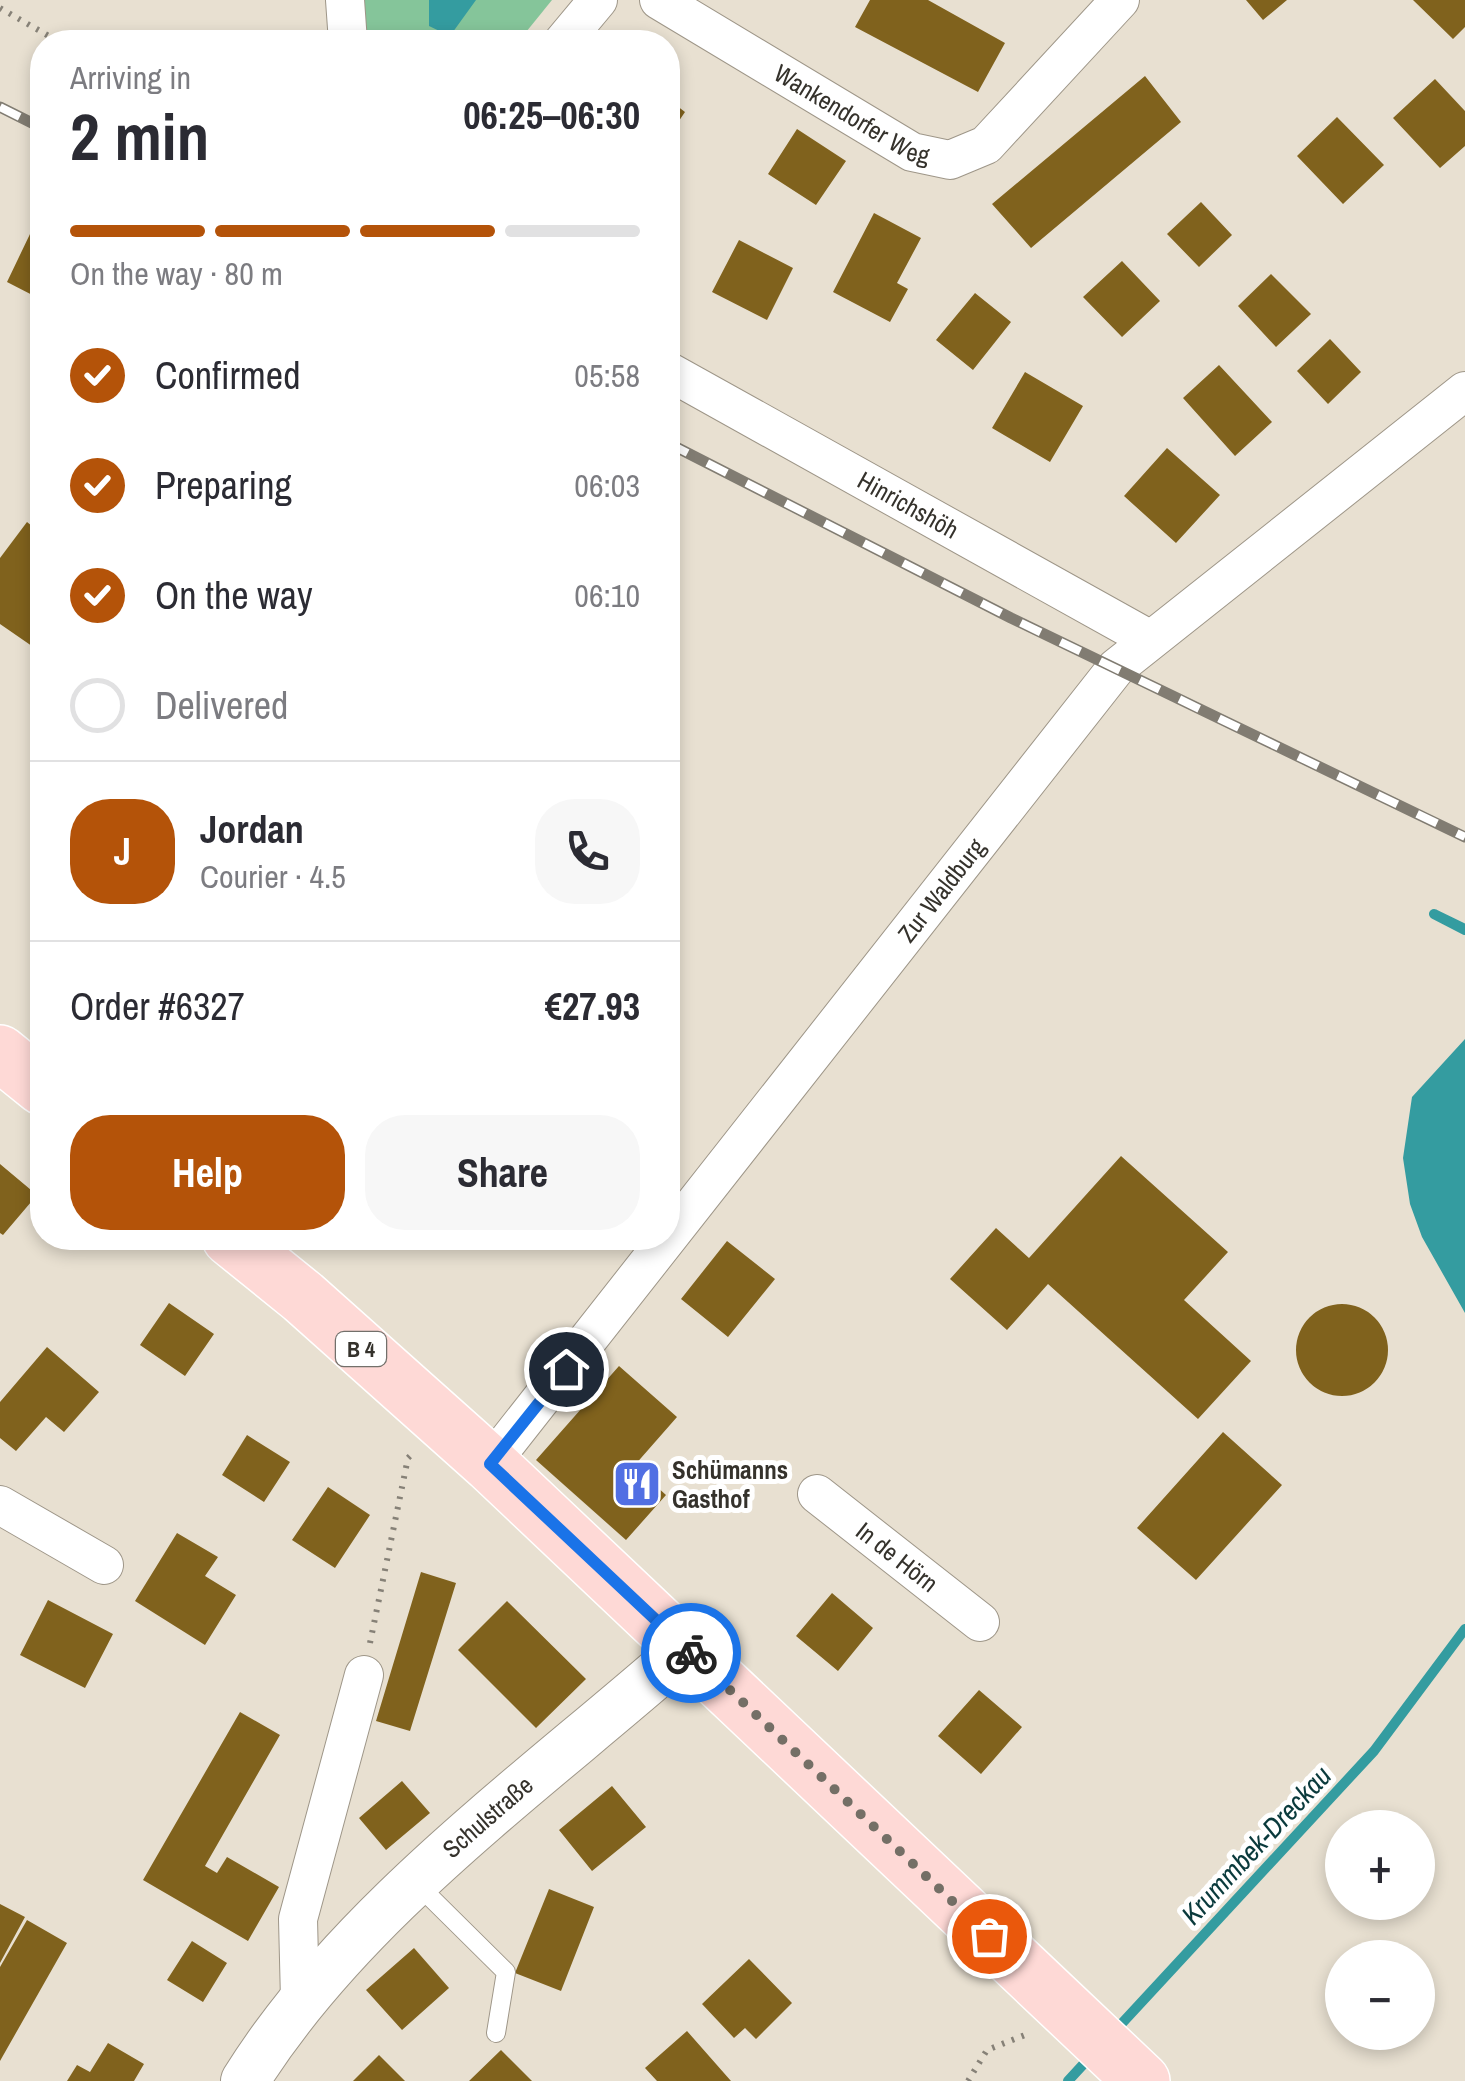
<!DOCTYPE html>
<html lang="en">
<head>
<meta charset="utf-8">
<style>
	body { margin:0; font-family:"Archivo Narrow",sans-serif; background:#f7f7f7; color:#2b2b33; height:100vh; display:flex; flex-direction:column; font-size:38px; white-space:nowrap }
	* { box-sizing:border-box; margin:0 }
	p { font-size:32px; color:#7c7c81 }
	.icon { flex:none; width:55px; height:55px; fill:none; stroke:currentColor; stroke-width:2; stroke-linecap:round; stroke-linejoin:round }
	.map { position:relative; flex:1; overflow:hidden }
	.sheet { position:absolute; left:30px; top:30px; width:650px; height:1220px; display:flex; flex-direction:column; background:#fff; border-radius:40px; box-shadow:0 5px 15px #0003 }
	.sheet>* { flex:none }
	.fabs { position:absolute; left:1325px; top:1810px; display:grid; gap:20px }
	.fabs a { display:grid; place-items:center; width:110px; height:110px; border-radius:50%; background:#fff; box-shadow:0 5px 15px #0003; font-size:50px }
	.pin { position:absolute; display:grid; place-items:center; width:85px; height:85px; color:#fff; margin:-42px; border:5px solid #fff; border-radius:50%; box-shadow:0 2px 10px #0007 }
	.courier { position:absolute; display:grid; place-items:center; width:100px; height:100px; margin:-50px; border:8px solid #1a73e8; border-radius:50%; background:#fff; color:#222; box-shadow:0 2px 12px #0007 }
	.headline em { font-style:normal; font-weight:800 }
	.headline div { display:flex; flex-direction:column-reverse }
	.headline { display:flex; align-items:center; justify-content:space-between; height:170px; padding:0 40px }
	h1 { font-size:65px; font-weight:800; line-height:75px }
	.bar { display:grid; grid-template-columns:repeat(4,1fr); gap:15px 10px; align-content:center; height:120px; padding:0 40px }
	.bar i { height:12px; border-radius:8px; background:#e1e1e2 }
	.bar .selected { background:#b45309 }
	.bar p { grid-column:span 4 }
	.line { display:flex; align-items:center; gap:25px; padding:0 40px; border-top:2px solid #e1e1e2 }
	.line div { flex:1 }
	.round { display:grid; place-items:center; flex:none; width:105px; height:105px; border-radius:40px; background:#f7f7f7 }
	ol { padding:0 40px; list-style:none }
	li { display:flex; align-items:center; gap:30px; height:110px }
	li p { margin-inline-start:auto }
	li .icon { padding:10px; border-radius:50%; background:#b45309; color:#fff; stroke-width:4 }
	li:last-child { color:#7c7c81 }
	li i { width:55px; height:55px; border:5px solid #e1e1e2; border-radius:50% }
	.button { display:flex; gap:20px; margin-top:auto; padding:20px 40px }
	.button a { flex:1; height:115px; border-radius:40px; background:#b45309; color:#fff; font-size:40px; font-weight:800; line-height:115px; text-align:center }
	.button a+a { background:#f7f7f7; color:#2b2b33 }
	.map>svg:first-child { display:block }
	.green { fill:#85c59a }
	.water { fill:#349ca0 }
	.lines { fill:none; stroke-linecap:round; stroke-linejoin:round }
	.stream { stroke:#349ca0; stroke-width:10 }
	.building { fill:#80621d }
	.service-casing { stroke:#9e9688; stroke-width:20 }
	.minor-casing { stroke:#9e9688; stroke-width:40 }
	.tertiary-casing { stroke:#9e9688; stroke-width:50 }
	.primary-casing { stroke:#fff; stroke-width:58 }
	.path { stroke:#868177; stroke-width:6; stroke-dasharray:2.5 8; stroke-linecap:butt }
	.service { stroke:#fff; stroke-width:18 }
	.minor { stroke:#fff; stroke-width:38 }
	.tertiary { stroke:#fff; stroke-width:48 }
	.primary { stroke:#fed9d6; stroke-width:55 }
	.rail-casing { stroke:#817c72; stroke-width:11 }
	.rail { stroke:#fff; stroke-width:8; stroke-dasharray:22; stroke-linecap:butt }
	.done { stroke:#746f66; stroke-width:10; stroke-dasharray:0 18 }
	.route { stroke:#1a73e8; stroke-width:12 }
	.labels { text-anchor:middle; stroke-width:10; stroke-linejoin:round; paint-order:stroke }
	.shield { fill:#fff; stroke:#72706b; stroke-width:2.5 }
	.shield-label { font-size:22px; font-weight:bold; fill:#35322c }
	.street-label { font-size:25px; fill:#35322c; stroke:#fff }
	.poi-label { font-size:25px; font-weight:bold; fill:#35322c; stroke:#fff; text-anchor:start }
	.water-label { font-size:28px; font-style:italic; fill:#0a3a3c; stroke:#fff }
</style>
</head>
<body>
<div class="map">
<svg width="1465" height="2081" viewBox="0 0 1465 2081">
	<rect width="100%" height="100%" fill="#e8e0d1"/>
	<path class="green" d="M363,0H552L518,42H363Z"/>
	<path class="water" d="M429,0H476L450,36L429,26Z
		M1465,1039V1313L1422,1237L1410,1204L1403,1158L1412,1097Z"/>
	<g class="lines">
		<path class="stream" d="M1465,929L1434,914L1465,930
			M1113,2033L1374,1751L1465,1629
			M1068,2081L1091,2056"/>
	</g>
	<path class="building" d="M870,0H928L1005,43L978,92L855,27Z
		M1246,0H1287L1263,20Z
		M1413,0H1465V27L1453,39Z
		M1145,76L1181,122L1031,248L992,204Z
		M1435,79L1465,111V146L1440,168L1393,118Z
		M668,99L685,112L668,137Z
		M1337,117L1384,165L1343,204L1297,156Z
		M797,129L846,161L816,205L768,174Z
		M1201,202L1232,235L1199,267L1167,234Z
		M42,209V300L7,282Z
		M874,213L921,238L897,283L908,289L890,322L833,292Z
		M739,240L793,268L767,320L712,292Z
		M1122,261L1160,301L1122,337L1083,297Z
		M1271,274L1311,314L1276,347L1238,306Z
		M975,293L1011,322L973,370L936,340Z
		M1330,339L1361,372L1328,404L1297,371Z
		M1219,365L1272,422L1235,456L1183,398Z
		M1025,372L1083,406L1050,462L992,428Z
		M1167,448L1220,495L1176,543L1124,496Z
		M27,522L42,534V653L0,624V558Z
		M1121,1156L1228,1252L1184,1300L1251,1361L1198,1419L1048,1284L1007,1330L950,1279L996,1228L1029,1258Z
		M0,1164L37,1195L3,1235L0,1233Z
		M727,1241L775,1279L728,1337L681,1299Z
		M169,1303L214,1334L185,1376L140,1345Z
		M1296 1350a46 46 0 1 1 92 0a46 46 0 1 1-92 0Z
		M47,1347L99,1392L64,1432L46,1417L16,1451L0,1438V1402Z
		M619,1366L677,1417L634,1466L666,1495L626,1540L536,1460Z
		M1223,1432L1282,1485L1196,1580L1137,1528Z
		M247,1435L290,1462L264,1502L222,1475Z
		M328,1487L370,1515L335,1568L292,1540Z
		M177,1533L218,1557L205,1576L236,1595L205,1645L135,1601Z
		M421,1572L456,1583L410,1731L376,1721Z
		M832,1593L873,1628L838,1671L796,1636Z
		M48,1600L113,1634L85,1688L20,1655Z
		M507,1601L586,1679L536,1728L458,1650Z
		M979,1690L1022,1727L981,1774L938,1736Z
		M240,1712L280,1735L205,1866L217,1873L227,1857L279,1887L248,1941L143,1880Z
		M402,1781L430,1813L386,1850L359,1818Z
		M612,1786L646,1827L592,1871L559,1830Z
		M549,1889L594,1907L561,1991L515,1973Z
		M0,1904L25,1917L0,1963Z
		M27,1920L67,1943L0,2061V1967Z
		M192,1941L227,1963L203,2002L167,1980Z
		M414,1948L449,1988L402,2030L366,1990Z
		M749,1959L792,2003L756,2039L745,2028L734,2038L702,2004Z
		M687,2031L731,2081H657L645,2068Z
		M108,2043L144,2064L134,2081H67L77,2065L90,2072Z
		M501,2050L532,2081H469Z
		M379,2055L405,2081H353Z"/>
	<g class="lines">
		<g class="service-casing">
			<path id="service" d="M416,1883L506,1972L496,2033"/>
		</g>
		<g class="minor-casing">
			<g id="minor">
				<path d="M345,0L348,42"/>
				<path id="s1" d="M659,0L912,152L950,160L986,145L1120,0"/>
				<path d="M563,42L598,0"/>
				<path id="s2" d="M668,371L1149,639"/>
				<path id="s3" d="M490,1464L1116,668L1465,391"/>
				<path id="s4" d="M817,1494L980,1622"/>
				<path d="M0,1505L104,1565"/>
				<path d="M300,2000L298,1919L364,1675"/>
			</g>
		</g>
		<g class="tertiary-casing">
			<g id="tertiary">
				<path id="s5" d="M245,2081C347,1917 523,1790 668,1664L680,1643"/>
			</g>
		</g>
		<g class="primary-casing">
			<path id="primary" d="M0,1053L42,1087
				M230,1238L303,1297L490,1464L1142,2081"/>
		</g>
		<path class="path" d="M0,8L59,42
			M370,1643L408,1458L414,1452
			M968,2081L987,2050L1030,2033"/>
		<use href="#service" class="service"/>
		<use href="#minor" class="minor"/>
		<use href="#tertiary" class="tertiary"/>
		<use href="#primary" class="primary"/>
		<g class="rail-casing">
			<path id="rail" d="M0,107L42,128
				M668,443L1011,618L1465,837"/>
		</g>
		<use href="#rail" class="rail"/>
	</g>
	<g class="lines">
		<path class="done" d="M691,1653L989,1936"/>
		<path class="route" d="M566,1369L490,1464L691,1653"/>
	</g>
	<defs>
		<g id="restaurant-square" transform="scale(2.5)"><rect x="-9" y="-9" width="18" height="18" rx="4" fill="#516fe3" stroke="#fff"/><path d="M-5-6h1v4h1v-4h1v4h1v-4h1v5L-1.5 .5V6h-2V.5L-5-1ZM5-6V6H3V1.5H1.5Q1.5-4 5-6Z" fill="#fff"/></g>
	</defs>
	<g fill-rule="evenodd">
		<use href="#restaurant-square" x="637" y="1484"/>
	</g>
	<g class="labels">
		<rect class="shield" x="336" y="1332" width="50" height="34" rx="8"/>
		<g class="shield-label">
			<text x="361" y="1357">B 4</text>
		</g>
		<g class="street-label">
			<text dy="9" stroke="none"><textPath href="#s1" startOffset="225">Wankendorfer Weg</textPath></text>
			<text dy="9" stroke="none"><textPath href="#s2" startOffset="275">Hinrichshöh</textPath></text>
			<text dy="9" stroke="none"><textPath href="#s3" startOffset="730">Zur Waldburg</textPath></text>
			<text dy="9" stroke="none"><textPath href="#s4" startOffset="102">In de Hörn</textPath></text>
			<text dy="9" stroke="none"><textPath href="#s5" startOffset="360">Schulstraße</textPath></text>
		</g>
		<g class="poi-label">
			<text x="672" y="1479">Schümanns<tspan x="672" dy="29">Gasthof</tspan></text>
		</g>
		<g class="water-label">
			<text transform="translate(1256 1845) rotate(-47)" y="10">Krummbek-Dreckau</text>
		</g>
	</g>
</svg>
<div class="fabs">
<a>+</a>
<a>−</a>
</div>
<div class="pin" style="left:989px;top:1936px;background:#ea580c"><svg class="icon" aria-label="bag" viewBox="0 0 24 24"><path d="M5 8h14l-1 12H6zM9 8a3 3 0 0 1 6 0"/></svg></div>
<div class="pin" style="left:566px;top:1369px;background:#1f2937"><svg class="icon" aria-label="home" viewBox="0 0 24 24"><path d="M3 11l9-7 9 7M6 9v11h12V9"/></svg></div>
<div class="courier" style="left:691px;top:1653px"><svg class="icon" aria-label="bike" viewBox="0 0 24 24"><circle cx="6" cy="16" r="4"/><circle cx="18" cy="16" r="4"/><path d="M6 16l4-8h5l3 8M10 8l3 8H6M13 5h3"/></svg></div>
<section class="sheet">
<div class="headline"><div><h1>2 min</h1><p>Arriving in</p></div><em>06:25–06:30</em></div>
<div class="bar"><i class="selected"></i><i class="selected"></i><i class="selected"></i><i></i><p>On the way · 80 m</p></div>
<ol>
<li><svg class="icon" aria-label="check" viewBox="0 0 24 24"><path d="M5 12l5 5 9-10"/></svg>Confirmed<p>05:58</p></li>
<li><svg class="icon" aria-label="check" viewBox="0 0 24 24"><path d="M5 12l5 5 9-10"/></svg>Preparing<p>06:03</p></li>
<li><svg class="icon" aria-label="check" viewBox="0 0 24 24"><path d="M5 12l5 5 9-10"/></svg>On the way<p>06:10</p></li>
<li><i></i>Delivered</li>
</ol>
<div class="line" style="height:180px"><b class="round" style="background:#b45309;color:#fff">J</b><div><b>Jordan</b><p>Courier · 4.5</p></div><a class="round"><svg class="icon" aria-label="phone" viewBox="0 0 24 24"><path d="M5 4h4l2 5-3 2q2 4 5 5l2-3 5 2v4C11 20 4 13 5 4z"/></svg></a></div>
<div class="line" style="height:130px"><div>Order #6327</div><b>€27.93</b></div>
<div class="button"><a>Help</a><a>Share</a></div>
</section>
</div>
</body>
</html>
